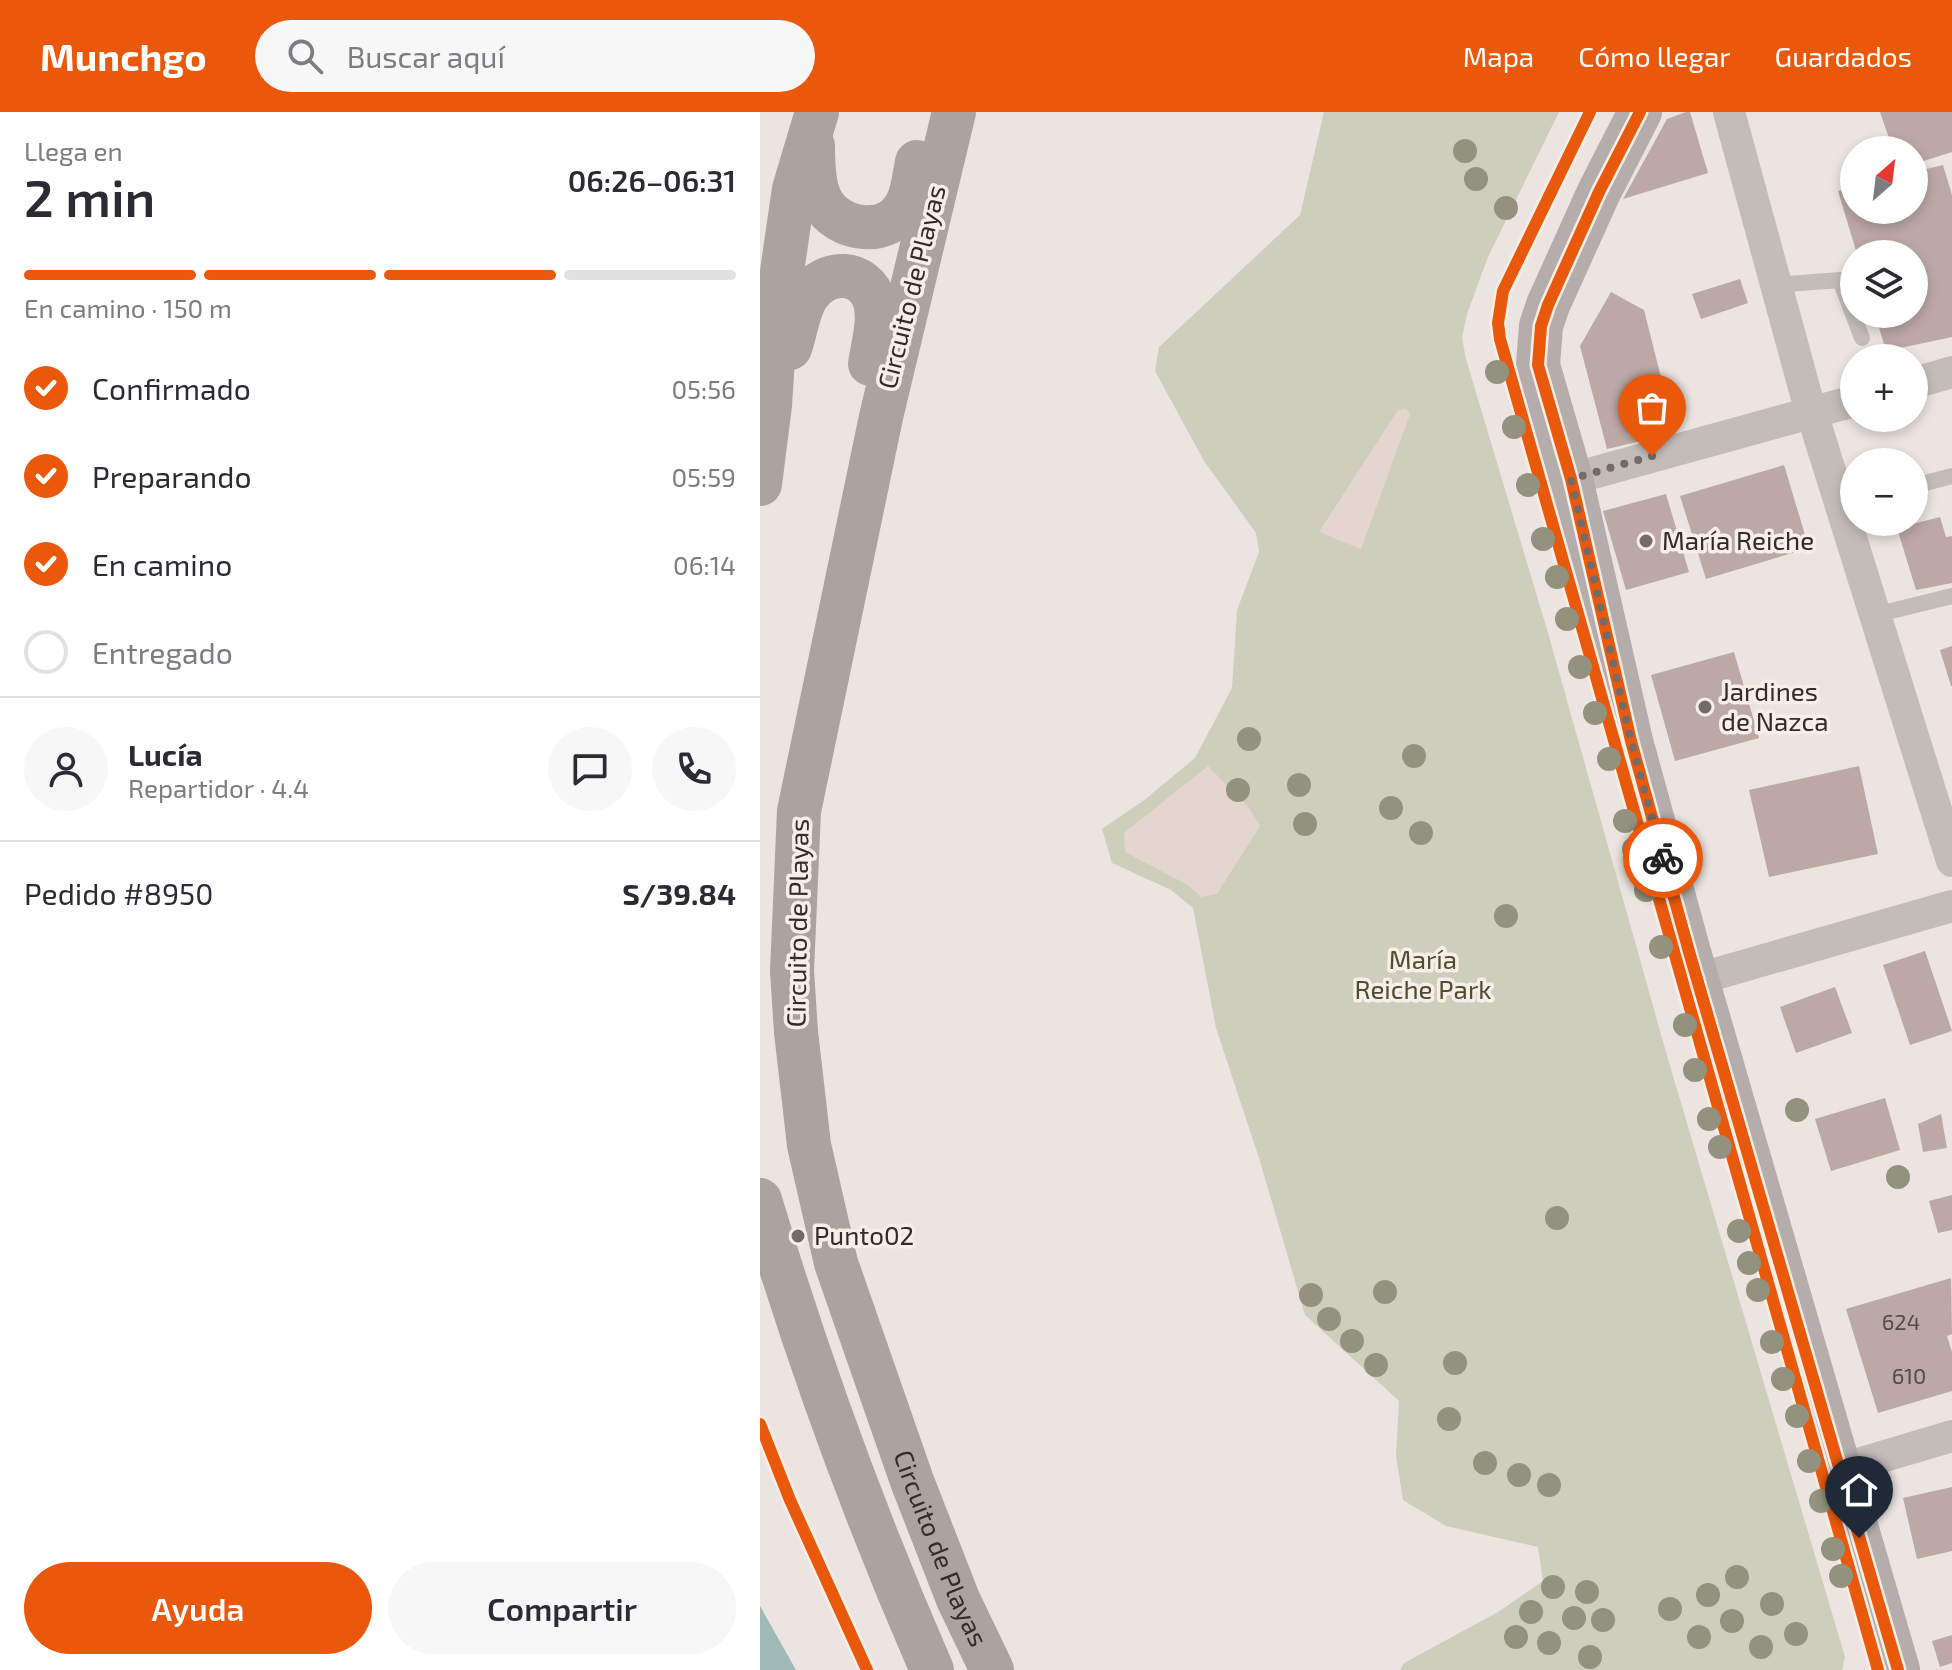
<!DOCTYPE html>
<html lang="es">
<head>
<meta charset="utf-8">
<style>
	body { margin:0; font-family:"Exo 2",sans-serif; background:#f7f7f7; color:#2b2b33; height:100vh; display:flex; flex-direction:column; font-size:30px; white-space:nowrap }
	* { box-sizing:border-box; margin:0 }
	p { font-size:26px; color:#7c7c81 }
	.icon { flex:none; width:44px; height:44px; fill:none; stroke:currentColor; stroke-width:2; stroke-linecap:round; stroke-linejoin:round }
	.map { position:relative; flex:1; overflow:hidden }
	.drawer { display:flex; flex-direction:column; background:#fff; width:760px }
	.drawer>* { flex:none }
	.needle { width:52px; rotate:28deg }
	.buttons { position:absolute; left:1080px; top:24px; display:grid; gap:16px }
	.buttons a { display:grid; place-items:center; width:88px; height:88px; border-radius:50%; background:#fff; box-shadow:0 4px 12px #0003; font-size:40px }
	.pin { position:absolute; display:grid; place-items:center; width:68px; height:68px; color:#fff; margin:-82px -34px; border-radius:50% 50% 50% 0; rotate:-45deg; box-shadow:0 0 8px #0007 }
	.pin .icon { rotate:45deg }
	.courier { position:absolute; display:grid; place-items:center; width:80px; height:80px; margin:-40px; border:6px solid #ea580c; border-radius:50%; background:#fff; color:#222; box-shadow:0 2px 10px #0007 }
	.head em { font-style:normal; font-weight:600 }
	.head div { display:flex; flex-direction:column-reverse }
	.head { display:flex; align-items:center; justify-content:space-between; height:136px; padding:0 24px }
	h1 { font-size:52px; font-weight:600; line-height:60px }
	.bar { display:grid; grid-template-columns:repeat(4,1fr); gap:12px 8px; align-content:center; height:96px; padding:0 24px }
	.bar i { height:10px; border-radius:6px; background:#e1e1e2 }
	.bar .active { background:#ea580c }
	.bar p { grid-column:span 4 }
	.line { display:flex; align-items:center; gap:20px; padding:0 24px; border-top:2px solid #e1e1e2 }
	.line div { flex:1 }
	.round { display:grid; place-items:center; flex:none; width:84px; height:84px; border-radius:42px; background:#f7f7f7 }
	ol { padding:0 24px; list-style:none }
	li { display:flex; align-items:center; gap:24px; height:88px }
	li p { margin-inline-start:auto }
	li .icon { padding:8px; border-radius:50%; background:#ea580c; color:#fff; stroke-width:4 }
	li:last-child { color:#7c7c81 }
	li i { width:44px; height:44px; border:4px solid #e1e1e2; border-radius:50% }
	.primary-button { display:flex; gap:16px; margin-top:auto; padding:16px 24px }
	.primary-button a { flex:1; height:92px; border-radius:48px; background:#ea580c; color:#fff; font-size:32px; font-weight:600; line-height:92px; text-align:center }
	.primary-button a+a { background:#f7f7f7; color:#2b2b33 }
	header { display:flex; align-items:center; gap:48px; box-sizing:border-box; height:112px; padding:0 40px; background:#ea580c; color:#fff }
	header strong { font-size:38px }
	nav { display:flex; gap:44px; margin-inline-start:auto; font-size:28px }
	.search { width:560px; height:72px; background:#f7f7f7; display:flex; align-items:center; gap:20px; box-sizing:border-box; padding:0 28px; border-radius:44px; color:#7c7c81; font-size:30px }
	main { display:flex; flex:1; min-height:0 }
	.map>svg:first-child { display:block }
	.green { fill:#cecebd }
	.plaza { fill:#e4d6cf }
	.water { fill:#9fbab6 }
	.building { fill:#bca8a5 }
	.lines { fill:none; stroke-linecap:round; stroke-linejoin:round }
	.lane { stroke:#c3bdba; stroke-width:16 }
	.street { stroke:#c3bdba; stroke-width:32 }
	.secondary { stroke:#b4adab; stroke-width:44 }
	.highway { stroke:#aaa3a0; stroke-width:44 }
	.cycleway-casing { stroke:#f7eee8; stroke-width:17 }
	.cycleway { stroke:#e8590c; stroke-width:12 }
	.tree { fill:#92927f }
	.done { stroke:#746b69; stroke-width:8; stroke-dasharray:0 14.4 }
	.route { stroke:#ea580c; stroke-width:10 }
	.poi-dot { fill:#746b69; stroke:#f7eee8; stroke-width:3 }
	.labels { text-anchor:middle; stroke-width:7; stroke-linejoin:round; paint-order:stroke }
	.number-label { font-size:22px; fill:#564a48 }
	.street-label { font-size:26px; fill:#342a29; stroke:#f7eee8 }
	.poi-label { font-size:26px; fill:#342a29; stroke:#f7eee8; text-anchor:start }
	.park-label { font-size:26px; fill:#494f2f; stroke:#f7eee8 }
</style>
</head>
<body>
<header>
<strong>Munchgo</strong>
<div class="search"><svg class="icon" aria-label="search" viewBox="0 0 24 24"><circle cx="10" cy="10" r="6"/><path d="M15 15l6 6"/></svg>Buscar aquí</div>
<nav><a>Mapa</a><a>Cómo llegar</a><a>Guardados</a></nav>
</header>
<main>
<section class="drawer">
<div class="head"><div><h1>2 min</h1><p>Llega en</p></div><em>06:26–06:31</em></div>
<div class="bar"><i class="active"></i><i class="active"></i><i class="active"></i><i></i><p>En camino · 150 m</p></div>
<ol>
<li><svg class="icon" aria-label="check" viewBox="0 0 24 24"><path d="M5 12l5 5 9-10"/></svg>Confirmado<p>05:56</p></li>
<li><svg class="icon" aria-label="check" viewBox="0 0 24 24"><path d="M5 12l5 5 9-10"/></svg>Preparando<p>05:59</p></li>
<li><svg class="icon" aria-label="check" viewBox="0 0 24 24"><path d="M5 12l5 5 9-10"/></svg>En camino<p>06:14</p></li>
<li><i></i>Entregado</li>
</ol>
<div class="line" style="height:144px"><a class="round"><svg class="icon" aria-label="person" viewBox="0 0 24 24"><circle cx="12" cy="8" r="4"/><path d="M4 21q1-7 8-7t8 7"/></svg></a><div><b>Lucía</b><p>Repartidor · 4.4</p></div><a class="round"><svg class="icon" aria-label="chat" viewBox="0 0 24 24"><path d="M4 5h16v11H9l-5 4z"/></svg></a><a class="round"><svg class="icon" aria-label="phone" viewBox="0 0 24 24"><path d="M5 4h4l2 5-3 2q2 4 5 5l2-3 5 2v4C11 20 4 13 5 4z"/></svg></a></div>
<div class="line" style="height:104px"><div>Pedido #8950</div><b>S/39.84</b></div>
<div class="primary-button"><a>Ayuda</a><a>Compartir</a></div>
</section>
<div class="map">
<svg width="1192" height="1558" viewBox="0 0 1192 1558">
	<rect width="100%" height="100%" fill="#ebe4e1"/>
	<path class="green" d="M564,0H799L728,145L707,202L702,226L706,247L788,521L908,947L1085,1545L1082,1558H640L644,1551L738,1500L783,1469L778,1435L686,1414L643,1388L636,1344L639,1289L545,1203L499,1046L456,916L433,796L411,778L352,751L342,717L383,689L435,646L472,576L477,498L499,440L496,421L444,349L395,259L399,235L540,103Z"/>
	<path class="plaza" d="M646,297L650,302L601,437L559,420L638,298Z
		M448,654L489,696L500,714L457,782L441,785L428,773L365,740L364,721Z"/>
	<path class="water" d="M0,1494L36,1558H0Z"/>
	<path class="building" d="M926,0H930L948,61L863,87L907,7Z
		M1120,0H1192V40L1154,52V38H1133Z
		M1183,53L1192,83V225L1126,239L1115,202H1154V142H1097L1078,79L1094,75V98H1154V60Z
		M980,167L988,191L941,207L932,182Z
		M851,180L884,198L915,321L847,337L820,234Z
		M1024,353L1049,436L946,467L920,384Z
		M906,382L929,460L866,478L843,399Z
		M1180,405L1186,425L1192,424V471L1156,478L1137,416Z
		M1192,534V574H1191L1180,538Z
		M974,540L999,626L915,649L891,563Z
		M1099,654L1118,742L1009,765L989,678Z
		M1165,839L1192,919L1150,933L1123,853Z
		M1075,875L1092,921L1036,941L1020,895Z
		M1125,986L1140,1038L1071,1059L1055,1007Z
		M1181,1002L1187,1036L1163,1040L1158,1012Z
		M1192,1083V1118L1178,1121L1169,1089Z
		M1191,1166L1192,1222L1187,1224L1192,1240V1279L1118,1301L1086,1197Z
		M1192,1375V1439L1157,1447L1143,1386Z
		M1192,1523V1551L1180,1555L1172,1529Z"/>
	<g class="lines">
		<path class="lane" d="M1016,173L1080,168L1102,226
			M1154,374L1192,364
			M1115,503L1192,484"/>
		<path class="street" d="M969,0L1045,279L1192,749
			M1154,271L1192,260
			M811,367L1094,289
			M938,867L1192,794
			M1081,1357L1192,1324"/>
		<path class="secondary" d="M880,0L839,80L788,193L781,214L778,253L811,367L871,629L929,840L1138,1558"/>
		<g class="highway">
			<path id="s1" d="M194,0L121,305L39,699L32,859L36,920L49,1033L76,1151L152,1369L198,1487L232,1558"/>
			<path d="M53,34C53,51 53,75 62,90C79,120 129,126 146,93C153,81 154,64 157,50"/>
			<path d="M30,236C36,220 38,197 48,183C65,157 105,156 115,190C120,210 113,232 110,252"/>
			<path d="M0,372L10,293L16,201L34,77L57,0"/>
			<path d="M0,1088C48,1248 105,1405 172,1558"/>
		</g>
		<g class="cycleway-casing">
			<path id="cycleway" d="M830,0L743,179L738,211L740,227L1118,1558
				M880,0L839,80L788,193L781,214L778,253L811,367L871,629L929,840L1138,1558
				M0,1312L30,1388L107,1558"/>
		</g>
		<use href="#cycleway" class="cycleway"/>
	</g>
	<g class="tree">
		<circle cx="705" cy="39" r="12"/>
		<circle cx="716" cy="67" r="12"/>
		<circle cx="746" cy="96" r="12"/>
		<circle cx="737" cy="260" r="12"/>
		<circle cx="754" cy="315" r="12"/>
		<circle cx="768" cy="373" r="12"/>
		<circle cx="783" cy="427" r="12"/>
		<circle cx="797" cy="465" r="12"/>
		<circle cx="807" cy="507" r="12"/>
		<circle cx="820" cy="555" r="12"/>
		<circle cx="835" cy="601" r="12"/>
		<circle cx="489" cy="627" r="12"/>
		<circle cx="654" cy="644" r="12"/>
		<circle cx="849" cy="647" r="12"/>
		<circle cx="539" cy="673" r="12"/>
		<circle cx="478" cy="678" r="12"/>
		<circle cx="631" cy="696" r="12"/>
		<circle cx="865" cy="709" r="12"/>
		<circle cx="545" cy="712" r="12"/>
		<circle cx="661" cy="721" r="12"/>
		<circle cx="874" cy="737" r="12"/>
		<circle cx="886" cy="778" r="12"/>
		<circle cx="746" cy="804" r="12"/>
		<circle cx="901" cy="835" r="12"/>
		<circle cx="925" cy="913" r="12"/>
		<circle cx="935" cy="958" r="12"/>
		<circle cx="1037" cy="998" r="12"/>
		<circle cx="949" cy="1007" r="12"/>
		<circle cx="960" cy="1035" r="12"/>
		<circle cx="1138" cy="1065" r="12"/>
		<circle cx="797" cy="1106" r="12"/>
		<circle cx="979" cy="1119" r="12"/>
		<circle cx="989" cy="1151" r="12"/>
		<circle cx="998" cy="1178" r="12"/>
		<circle cx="625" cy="1180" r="12"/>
		<circle cx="551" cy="1183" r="12"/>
		<circle cx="569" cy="1207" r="12"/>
		<circle cx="592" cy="1229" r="12"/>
		<circle cx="1012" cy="1230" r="12"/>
		<circle cx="695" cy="1251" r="12"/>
		<circle cx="616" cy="1253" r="12"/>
		<circle cx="1023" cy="1267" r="12"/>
		<circle cx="1037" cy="1304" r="12"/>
		<circle cx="689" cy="1307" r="12"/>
		<circle cx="1049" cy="1349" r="12"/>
		<circle cx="725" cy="1351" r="12"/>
		<circle cx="759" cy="1363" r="12"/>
		<circle cx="789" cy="1373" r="12"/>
		<circle cx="1061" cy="1389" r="12"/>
		<circle cx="1073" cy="1437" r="12"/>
		<circle cx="1081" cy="1464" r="12"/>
		<circle cx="977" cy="1465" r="12"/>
		<circle cx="793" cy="1475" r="12"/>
		<circle cx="827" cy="1480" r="12"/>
		<circle cx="948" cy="1483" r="12"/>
		<circle cx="1012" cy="1492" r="12"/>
		<circle cx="910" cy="1497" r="12"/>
		<circle cx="771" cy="1500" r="12"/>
		<circle cx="814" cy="1506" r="12"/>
		<circle cx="843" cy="1508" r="12"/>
		<circle cx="972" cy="1509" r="12"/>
		<circle cx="1036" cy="1522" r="12"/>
		<circle cx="756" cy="1525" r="12"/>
		<circle cx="939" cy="1525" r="12"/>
		<circle cx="789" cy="1531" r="12"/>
		<circle cx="1001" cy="1535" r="12"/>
		<circle cx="830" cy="1545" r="12"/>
	</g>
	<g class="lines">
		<path class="done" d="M892,344L811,367L871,629L903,746"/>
		<path class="route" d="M903,746L1099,1426"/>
	</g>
	<g class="poi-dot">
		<circle cx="886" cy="429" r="8"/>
		<circle cx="945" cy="595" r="8"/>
		<circle cx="38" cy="1124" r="8"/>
	</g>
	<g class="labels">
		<g class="number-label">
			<text x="1141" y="1218">624</text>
			<text x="1149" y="1272">610</text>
		</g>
		<g class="street-label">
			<text transform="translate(152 175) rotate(-76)" y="9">Circuito de Playas</text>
			<text transform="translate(38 811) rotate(-89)" y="9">Circuito de Playas</text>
			<text dy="9" stroke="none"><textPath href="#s1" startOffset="1476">Circuito de Playas</textPath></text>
		</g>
		<g class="poi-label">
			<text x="902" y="438">María Reiche</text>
			<text x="961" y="589">Jardines<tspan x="961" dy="30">de Nazca</tspan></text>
			<text x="54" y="1133">Punto02</text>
		</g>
		<g class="park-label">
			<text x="663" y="857">María<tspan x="663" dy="30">Reiche Park</tspan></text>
		</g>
	</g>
</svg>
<div class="buttons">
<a><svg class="needle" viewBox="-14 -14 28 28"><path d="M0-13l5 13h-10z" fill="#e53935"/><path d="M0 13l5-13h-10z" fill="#7c7c81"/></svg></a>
<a><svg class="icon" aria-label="layers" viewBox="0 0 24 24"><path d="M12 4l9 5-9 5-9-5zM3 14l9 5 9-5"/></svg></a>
<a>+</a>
<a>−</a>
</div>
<div class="pin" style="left:892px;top:344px;background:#ea580c"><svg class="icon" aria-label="bag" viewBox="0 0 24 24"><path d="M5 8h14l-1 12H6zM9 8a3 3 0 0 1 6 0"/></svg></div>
<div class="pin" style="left:1099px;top:1426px;background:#1f2937"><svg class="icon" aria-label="home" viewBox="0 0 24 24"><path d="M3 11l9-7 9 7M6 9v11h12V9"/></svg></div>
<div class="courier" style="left:903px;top:746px"><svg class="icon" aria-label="bike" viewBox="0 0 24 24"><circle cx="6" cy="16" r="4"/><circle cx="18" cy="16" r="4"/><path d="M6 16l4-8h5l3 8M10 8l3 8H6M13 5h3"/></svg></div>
</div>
</main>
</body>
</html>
